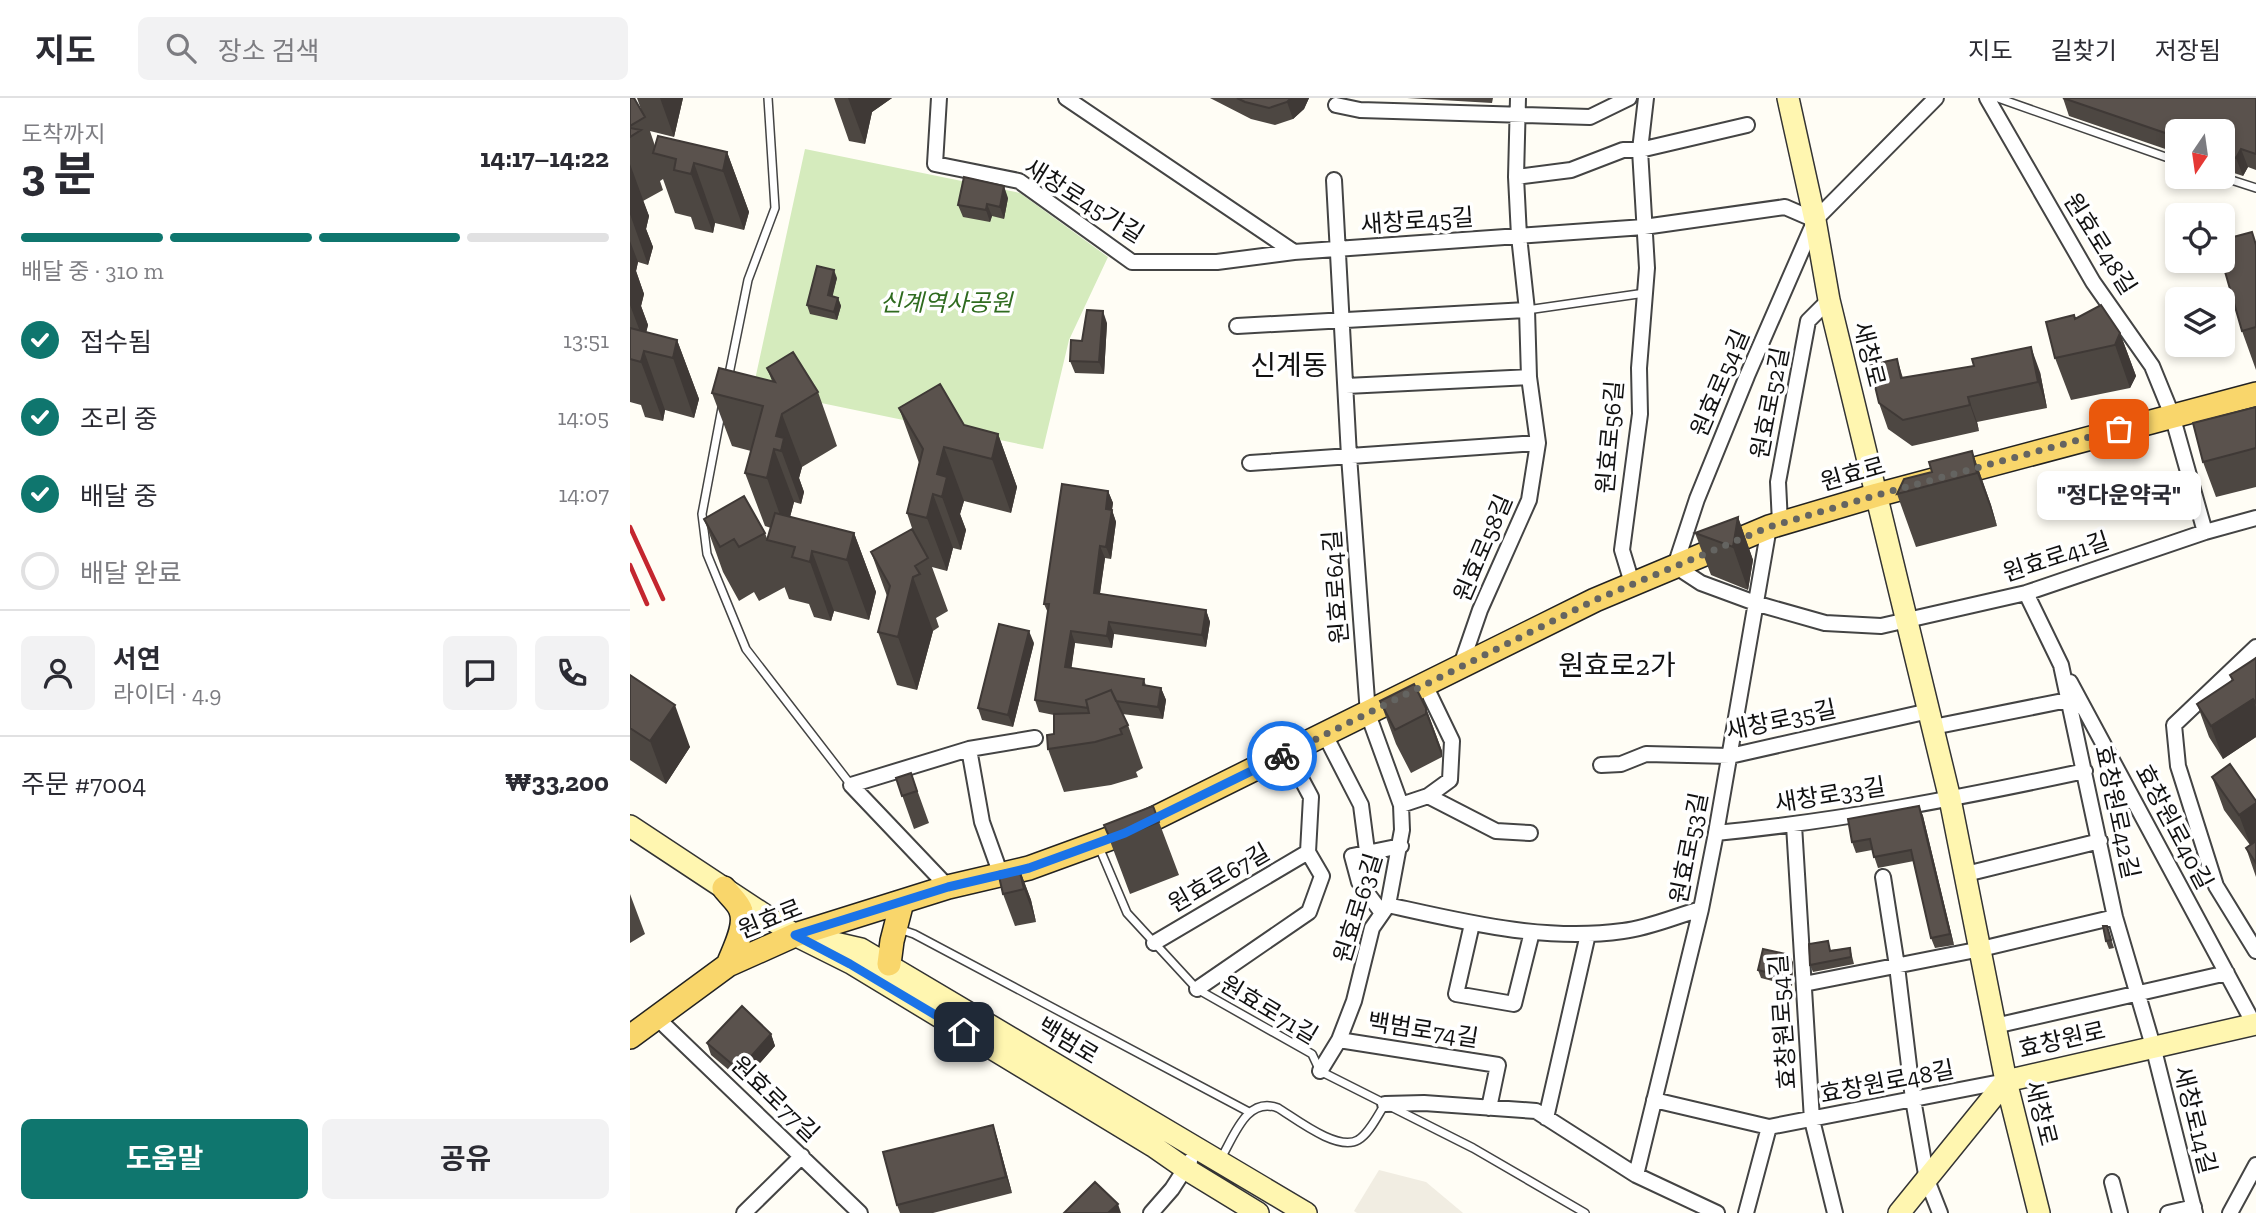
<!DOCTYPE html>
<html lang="ko">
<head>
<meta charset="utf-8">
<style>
	body { margin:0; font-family:"Zilla Slab","Noto Sans KR",serif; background:#f2f2f3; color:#2b2b33; height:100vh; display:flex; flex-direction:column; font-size:26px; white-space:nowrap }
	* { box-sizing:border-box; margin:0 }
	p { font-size:23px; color:#7c7c81 }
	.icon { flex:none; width:38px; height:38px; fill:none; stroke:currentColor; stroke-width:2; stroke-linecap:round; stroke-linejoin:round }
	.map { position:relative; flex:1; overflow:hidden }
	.sheet { display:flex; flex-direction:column; background:#fff; width:630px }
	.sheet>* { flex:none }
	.needle { width:46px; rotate:193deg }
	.buttons { position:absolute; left:1535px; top:21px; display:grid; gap:14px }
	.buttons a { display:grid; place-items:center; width:70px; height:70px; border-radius:10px; background:#fff; box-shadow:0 4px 10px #0003; font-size:35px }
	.pin { position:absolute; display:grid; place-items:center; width:60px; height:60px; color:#fff; margin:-30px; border-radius:14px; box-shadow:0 4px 10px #0006 }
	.courier { position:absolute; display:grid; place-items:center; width:70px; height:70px; margin:-35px; border:5px solid #1a73e8; border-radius:50%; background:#fff; color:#222; box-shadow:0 2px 9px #0007 }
	.bubble { position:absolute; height:49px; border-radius:10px; background:#fff; box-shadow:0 4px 10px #0003; font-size:23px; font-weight:700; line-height:49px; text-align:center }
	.headline em { font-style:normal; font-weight:700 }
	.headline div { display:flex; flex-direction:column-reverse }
	.headline { display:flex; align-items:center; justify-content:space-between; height:119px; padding:0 21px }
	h1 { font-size:46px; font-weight:700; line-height:52px }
	.bar { display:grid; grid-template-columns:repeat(4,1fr); gap:10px 7px; align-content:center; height:84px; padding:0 21px }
	.bar i { height:9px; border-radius:5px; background:#e1e1e2 }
	.bar .active { background:#0f766e }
	.bar p { grid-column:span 4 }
	.line { display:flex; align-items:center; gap:18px; padding:0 21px; border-top:2px solid #e1e1e2 }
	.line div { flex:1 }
	.round { display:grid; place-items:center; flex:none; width:74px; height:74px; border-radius:10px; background:#f2f2f3 }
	ol { padding:0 21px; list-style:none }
	li { display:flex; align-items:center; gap:21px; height:77px }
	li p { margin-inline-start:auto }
	li .icon { padding:7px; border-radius:50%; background:#0f766e; color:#fff; stroke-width:4 }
	li:last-child { color:#7c7c81 }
	li i { width:38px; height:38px; border:4px solid #e1e1e2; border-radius:50% }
	.button { display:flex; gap:14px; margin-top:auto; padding:14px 21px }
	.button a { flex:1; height:80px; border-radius:10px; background:#0f766e; color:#fff; font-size:28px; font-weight:700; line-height:80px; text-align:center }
	.button a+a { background:#f2f2f3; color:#2b2b33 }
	header { display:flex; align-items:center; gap:42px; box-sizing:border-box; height:98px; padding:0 35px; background:#fff; border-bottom:2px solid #e1e1e2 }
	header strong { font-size:33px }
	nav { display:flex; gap:38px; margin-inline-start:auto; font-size:24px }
	.search { width:490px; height:63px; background:#f2f2f3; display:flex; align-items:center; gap:18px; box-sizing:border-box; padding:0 24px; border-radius:10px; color:#7c7c81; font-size:26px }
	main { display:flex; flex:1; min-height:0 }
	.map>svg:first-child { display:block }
	.green { fill:#d5ebbd }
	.plaza { fill:#f1ede2 }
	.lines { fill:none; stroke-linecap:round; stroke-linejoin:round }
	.lane-casing { stroke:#444; stroke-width:10 }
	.street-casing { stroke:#444; stroke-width:18 }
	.secondary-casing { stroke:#333; stroke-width:24 }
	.primary-casing { stroke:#222; stroke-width:26 }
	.lane { stroke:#fff; stroke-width:7 }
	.street { stroke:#fff; stroke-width:14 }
	.secondary { stroke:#fff6b0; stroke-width:21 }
	.primary { stroke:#f9d66b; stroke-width:23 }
	.rail { stroke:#c4262e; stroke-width:4.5 }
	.wall { fill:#4d4742 }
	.shaded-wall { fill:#3f3936 }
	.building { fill:#5a524d; stroke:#3f3936; stroke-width:2 }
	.done { stroke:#646461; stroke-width:7; stroke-dasharray:0 12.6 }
	.route { stroke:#1a73e8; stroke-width:9 }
	.labels { text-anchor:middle; stroke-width:7; stroke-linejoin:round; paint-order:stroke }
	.street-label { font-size:24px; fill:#111; stroke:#fff }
	.park-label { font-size:24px; font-style:italic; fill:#2f6b1f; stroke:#fff }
	.quarter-label { font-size:28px; fill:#111; stroke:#fff }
</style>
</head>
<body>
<header>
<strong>지도</strong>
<div class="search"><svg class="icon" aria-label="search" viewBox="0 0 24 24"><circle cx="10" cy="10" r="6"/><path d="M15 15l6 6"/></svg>장소 검색</div>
<nav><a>지도</a><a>길찾기</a><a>저장됨</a></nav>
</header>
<main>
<section class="sheet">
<div class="headline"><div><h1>3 분</h1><p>도착까지</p></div><em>14:17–14:22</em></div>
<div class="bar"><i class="active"></i><i class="active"></i><i class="active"></i><i></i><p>배달 중 · 310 m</p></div>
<ol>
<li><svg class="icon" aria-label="check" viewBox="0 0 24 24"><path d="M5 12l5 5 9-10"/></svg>접수됨<p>13:51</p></li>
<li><svg class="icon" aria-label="check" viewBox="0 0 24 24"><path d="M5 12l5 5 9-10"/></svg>조리 중<p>14:05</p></li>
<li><svg class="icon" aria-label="check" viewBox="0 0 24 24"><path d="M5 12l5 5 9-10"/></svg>배달 중<p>14:07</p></li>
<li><i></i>배달 완료</li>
</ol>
<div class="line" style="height:126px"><a class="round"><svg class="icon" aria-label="person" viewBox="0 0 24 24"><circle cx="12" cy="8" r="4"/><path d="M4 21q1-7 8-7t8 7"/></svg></a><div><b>서연</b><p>라이더 · 4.9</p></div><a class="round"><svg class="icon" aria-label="chat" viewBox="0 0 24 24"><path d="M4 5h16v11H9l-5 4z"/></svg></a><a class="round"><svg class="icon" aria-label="phone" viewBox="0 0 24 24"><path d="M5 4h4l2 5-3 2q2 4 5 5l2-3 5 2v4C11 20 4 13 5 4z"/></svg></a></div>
<div class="line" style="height:91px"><div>주문 #7004</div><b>₩33,200</b></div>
<div class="button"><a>도움말</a><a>공유</a></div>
</section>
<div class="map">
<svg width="1626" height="1115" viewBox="0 0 1626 1115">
	<rect width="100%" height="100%" fill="#fffdf5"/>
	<path class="green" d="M175,51L390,95L478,159L439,242L413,351L123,291Z"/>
	<path class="plaza" d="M749,1072L796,1084L833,1115H727L724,1113Z"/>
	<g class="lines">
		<g class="lane-casing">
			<path id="lane" d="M1368,0L1547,63
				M1592,79L1626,90
				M897,212L1015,195
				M98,281L118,182L145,110L138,0
				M92,310L72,416L77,456L116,551L221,687
				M469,749L497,815L567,891L682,956L690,973L843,1050L955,1115
				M269,831L284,836L619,1014
				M590,1062C604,1039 616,998 648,1010C666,1021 708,1054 728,1042C739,1036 748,1017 755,1006"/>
		</g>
		<g class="street-casing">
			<path id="street" d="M309,0L305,66L389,83L502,164H587L664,154
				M436,0L664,154L1014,129L1155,109L1185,122
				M1306,0L1185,122L1117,278L1067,401L1045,468L1071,485L1128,506L1195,525L1251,528L1396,495L1575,434L1626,420
				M1357,0L1463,184L1522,268L1542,317L1575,434
				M706,7L730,12L960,19L999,0
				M886,79L941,72L993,52H1010L1117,27
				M607,228L897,212
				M716,288L899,279
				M620,365L908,345
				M1150,425L1148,384L1178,223L1199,202
				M1002,485L992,452L1010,316L1009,270L1017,170L1010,52L1016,0
				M1396,495L1431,567L1485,819L1523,948L1565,1115
				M1626,549L1544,627L1548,668L1586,788L1626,853
				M830,570L850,512L899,402L908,345L899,279L897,212L889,138L886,79L888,0
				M1440,584L1624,926
				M1303,629L1438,602
				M695,637L731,707L737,753
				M339,651L352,724L371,777
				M658,656L681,699L678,754
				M971,667L991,666L1016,656L1100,658L1299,613
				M798,698L866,733L900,735
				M771,707L798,698L820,682L822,643L795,587
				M1164,727L1182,1022L1205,1115
				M1086,735C1211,723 1333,699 1455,673
				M1336,776L1470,743
				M1253,779L1267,868L1283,1001L1297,1082L1310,1115
				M318,789L221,687L339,651L405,640
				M758,807C835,824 914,844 993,833C1019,830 1046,818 1071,811
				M752,815L729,784L722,758L771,748
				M842,826L826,896L884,906L902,834
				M524,845L678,754L692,778L679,814L567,891
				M1174,886L1351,851L1485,819
				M27,920L230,1115
				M1365,928L1597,875
				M709,942L868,967L859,1010
				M690,973L709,942L724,903L742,830L758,807L772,732L771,707L738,616L719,358L704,82
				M1024,1002L1139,1029L1376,983
				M755,1006L794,1005L906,1013L1006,1077L1087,1115
				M916,1020L958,836
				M1006,1077L1071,811L1086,735L1139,429
				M1482,1084L1490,1115
				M114,1115L172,1058
				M521,1115L542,1091L560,1063
				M1116,1115L1139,1029
				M1538,1115L1564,1109
				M1600,1115L1626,1067"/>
		</g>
		<g class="secondary-casing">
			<path id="secondary" d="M1158,0L1185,122L1199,202L1320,701L1376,983L1409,1115
				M0,728L165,837L221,865L523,1048L556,1071L628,1115
				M192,842L231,851L676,1115
				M1269,1115L1376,983L1626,926"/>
		</g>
		<g class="primary-casing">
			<path id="primary" d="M94,790C99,797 109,805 111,813C117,829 103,853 98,867
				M259,866L262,843L272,804
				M0,939L98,867L165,837L318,789L399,770L495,735L965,502L1139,429L1247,397L1626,296"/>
		</g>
		<use href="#lane" class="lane"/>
		<use href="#street" class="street"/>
		<use href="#secondary" class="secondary"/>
		<use href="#primary" class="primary"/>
		<path class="rail" d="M0,429L33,501
			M0,467L17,506"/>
	</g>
	<path class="wall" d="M7,0H53L44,39L20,33L25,48L97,54L119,114L114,132L85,125L83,135L65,131L61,119L45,115L33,81L30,83L33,92L13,103L19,118L16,131L23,149L18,167L8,164L6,173L14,196L11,208L18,227L16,234L47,242L69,301L64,320L35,312L33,323L15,319L11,307L0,304V28L13,17Z
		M204,0H262L242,14L235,46L219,43Z
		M580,0H679L674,11L663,21L645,27L621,21Z
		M777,0H863L862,5Z
		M1433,0H1626V72L1618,69L1613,78L1592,71V33H1547V55L1439,18Z
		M378,100L374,121L362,118L360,124L333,119L328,107Z
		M1626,144V272L1612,233Z
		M207,180L202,198L208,200L211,208L207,222L180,216L177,207Z
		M477,225L474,276L445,275L440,263L452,243Z
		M1490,235L1506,278L1500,290L1441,302L1425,260Z
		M1267,261L1273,280L1410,274L1417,310L1347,324L1349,333L1282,348L1258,331L1249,305Z
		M137,270L188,294L207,348L172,369L169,380L174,394L171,406L164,404L160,419L224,435L246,494L239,522L204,513L201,523L184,519L179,506L159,501L137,442L141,430L135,428L115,375L121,353L102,348L82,295L142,283Z
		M1626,309V389L1586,399L1573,364Z
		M269,310L368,336L387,389L381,415L334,403L330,416L336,432L331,452L323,450L317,473L302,469L318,513L306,520L309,529L303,533L287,592L267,587L248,534L257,498L241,454L283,433L277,415L289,365Z
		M1342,353L1361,407L1367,428L1286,449L1267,396L1302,374Z
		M478,393L483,405L482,412L486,424L481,461L475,460L470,496L576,512L580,524L576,549L484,536L482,550L445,545L441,570L514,581L516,588L531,590L536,602L533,621L492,616L498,627L513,670L506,674L508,679L481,687L434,694L418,651L424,636V617L409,614L405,602L418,515L414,506Z
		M1108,419L1123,462L1118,492L1081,477L1065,435Z
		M74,421L135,435L155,489L129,503L124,494L109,503L93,474Z
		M404,545L383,629L352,622L348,610Z
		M1626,560V639L1593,661L1579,639L1567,606L1602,583L1600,577Z
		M0,577L60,649L36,686L0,662Z
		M750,603L796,610L812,653V659L781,675L766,646Z
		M281,675L299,725L284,731L266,680Z
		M1582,679L1626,703V779L1616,750L1620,747L1594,712Z
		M1289,708L1293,718L1324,847L1305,850L1301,840L1284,763L1248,770L1242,752L1226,755L1222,744Z
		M529,724L549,777L500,796L474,727Z
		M389,770L401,802L406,824L385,828L373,796Z
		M0,796L15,836L0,845Z
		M1477,828L1484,850L1479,851L1476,843Z
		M1220,850L1224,866L1183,874L1180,867L1201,852Z
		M1160,857L1163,865L1162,888L1131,880L1128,872Z
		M141,936L145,948L113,984L81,957L77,945Z
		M363,1027L368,1043L382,1095L303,1115H270L267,1107Z"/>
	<path class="shaded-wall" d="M30,0H53L44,39Z
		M218,0H262L242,14L235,46Z
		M661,0H679L674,11L663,21L657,4Z
		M1611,51L1618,69L1613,78L1606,60Z
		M97,54L119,114L114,132L93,73Z
		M64,65L85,125L83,135L61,76Z
		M0,66L19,118L16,131L23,149L18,167L0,116Z
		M374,88L378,100L374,121L370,109Z
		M357,106L362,118L360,124L356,112Z
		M0,143L8,164L6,173L14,196L11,208L18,227L14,244L0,207Z
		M204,172L207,180L201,205L198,197Z
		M208,200L211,208L207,222L204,214Z
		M473,213L477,225L474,276L469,264Z
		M1490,235L1506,278L1500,290L1485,247Z
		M47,242L69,301L64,320L43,260Z
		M1401,249L1410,274L1417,310L1408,284Z
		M14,253L35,312L33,323L11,264Z
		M1338,299L1347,324L1349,333L1340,307Z
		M152,316L172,369L169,380L174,394L171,406L146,338Z
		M368,336L387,389L381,415L362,361Z
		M314,349L334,403L330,416L336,432L331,452L312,399L307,376Z
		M144,351L164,404L156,434L137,380Z
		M1342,353L1361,407L1367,428L1347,375Z
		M478,393L483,405L480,423L476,411Z
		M303,396L323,450L317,473L297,420Z
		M482,412L486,424L481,461L476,449Z
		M1108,419L1123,462L1118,492L1103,449Z
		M224,435L246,494L239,522L217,462Z
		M470,448L475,460L468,507L464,495Z
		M182,453L204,513L201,523L180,464Z
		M283,479L303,533L287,592L268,539Z
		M576,512L580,524L576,549L572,537Z
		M479,524L484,536L482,550L477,538Z
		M399,533L404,545L383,629L378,617Z
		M441,533L445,545L440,581L435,569Z
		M531,590L536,602L533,621L528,609Z
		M1623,601L1626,609V639L1593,661L1581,628Z
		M45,607L60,649L36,686L20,643Z
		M796,610L812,653V659L796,616Z
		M1626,705V746L1621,749L1609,717Z
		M1289,708L1293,718L1324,847L1320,836Z
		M389,770L401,802L406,824L394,791Z
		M1160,857L1163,865L1162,888L1159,880Z
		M141,936L145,948L113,984L109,972Z
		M363,1027L368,1043L382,1095L376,1079Z
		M488,1106L491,1115H478Z"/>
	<path class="building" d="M0,0H4L15,19L0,28Z
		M607,0H661L657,4L639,10L615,4Z
		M1433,0H1626V56L1611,51L1606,60L1592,55V33H1547V39Z
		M0,30L11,32L0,39Z
		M28,38L97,54L93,73L64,65L61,76L44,72L46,61L23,55Z
		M334,79L374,88L370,109L357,106L356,112L328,107Z
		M1622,134L1626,147V229L1612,233L1592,163V142Z
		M187,168L204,172L198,197L208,200L204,214L177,207Z
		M1471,207L1490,235L1485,247L1425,260L1416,224L1444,217L1445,221Z
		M457,212L473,213L469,264L440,263L441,242L452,243Z
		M0,230L47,242L43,260L14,253L11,264L0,261Z
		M1401,249L1408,284L1338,299L1340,307L1273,322L1249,305L1240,267L1267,261L1271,280L1344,268L1342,261Z
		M163,254L188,294L152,316L146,338L154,340L151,353L144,351L137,380L115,375L133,308L82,295L89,270L145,284L137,270Z
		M310,286L334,327L368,336L362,361L314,349L307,376L317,379L312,399L303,396L297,420L277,415L293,351L269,310Z
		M1626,309V350L1573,364L1563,325Z
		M1342,353L1347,375L1267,396L1274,381L1302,374L1299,364Z
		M432,386L478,393L476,411L482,412L476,449L470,448L464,495L576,512L572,537L479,524L477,538L441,533L435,569L514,581L513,587L531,590L528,609L486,603L481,592L456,602L458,610L405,602L419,506H414Z
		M114,398L135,435L109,449L104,441L90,449L74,421Z
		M145,415L224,435L217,462L182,453L180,464L162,459L165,449L137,442Z
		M1108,419L1103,449L1065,435Z
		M282,431L298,460L285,468L290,476L283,479L268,539L248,534L260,488L241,454Z
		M369,526L399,533L378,617L348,610Z
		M1626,560V605L1623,601L1581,628L1567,606L1603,582L1600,577Z
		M0,577L45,607L20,643L0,630Z
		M784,586L796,610V616L765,632L750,603Z
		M481,592L498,627L490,631L492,636L465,644L418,651L417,637L424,636V616L459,615L456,602Z
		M1600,666L1626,703V705L1609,717L1582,679Z
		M281,675L287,693L272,698L266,680Z
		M523,708L529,724L481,743L474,727Z
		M1289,708L1320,836L1301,840L1281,752L1244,759L1240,741L1222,744L1218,721Z
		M1626,743V765L1616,750Z
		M389,770L394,791L373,796L368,774Z
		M1473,828H1477L1481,842L1476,843Z
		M1198,843L1200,853L1220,850L1221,859L1180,867L1179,846Z
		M1133,851L1160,857L1159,880L1128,872Z
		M112,908L141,936L109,972L77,945Z
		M363,1027L376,1079L267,1107L253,1054Z
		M465,1084L488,1106L478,1115H434Z"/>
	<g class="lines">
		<path class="done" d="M652,658L965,502L1139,429L1247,397L1489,331"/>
		<path class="route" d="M334,934L220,866L165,837L318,789L399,770L495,735L652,658"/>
	</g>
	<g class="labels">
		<g class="street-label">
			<text transform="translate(454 103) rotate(32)" y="8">새창로45가길</text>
			<text transform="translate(787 123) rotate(-4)" y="8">새창로45길</text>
			<text transform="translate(1470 146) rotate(58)" y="8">원효로48길</text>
			<text transform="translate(1239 256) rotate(76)" y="8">새창로</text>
			<text transform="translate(1090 285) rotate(-67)" y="8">원효로54길</text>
			<text transform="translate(1140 305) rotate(-79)" y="8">원효로52길</text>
			<text transform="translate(980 339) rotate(-85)" y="8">원효로56길</text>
			<text transform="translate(1223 376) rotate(-16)" y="8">원효로</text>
			<text transform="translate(853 450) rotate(-67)" y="8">원효로58길</text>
			<text transform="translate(1426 459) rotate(-18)" y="8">원효로41길</text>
			<text transform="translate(706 489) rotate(-94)" y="8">원효로64길</text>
			<text transform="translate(1151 622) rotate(-12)" y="8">새창로35길</text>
			<text transform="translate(1200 697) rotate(-9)" y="8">새창로33길</text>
			<text transform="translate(1487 714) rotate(78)" y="8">효창원로42길</text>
			<text transform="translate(1544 729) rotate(62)" y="8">효창원로40길</text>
			<text transform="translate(1059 750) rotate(-79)" y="8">원효로53길</text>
			<text transform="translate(589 780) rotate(-30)" y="8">원효로67길</text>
			<text transform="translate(728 810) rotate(-73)" y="8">원효로63길</text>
			<text transform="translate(140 821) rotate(-22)" y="8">원효로</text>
			<text transform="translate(639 912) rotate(31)" y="8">원효로71길</text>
			<text transform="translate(1153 924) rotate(-94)" y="8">효창원로54길</text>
			<text transform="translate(793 932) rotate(9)" y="8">백범로74길</text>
			<text transform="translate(1432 942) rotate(-13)" y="8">효창원로</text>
			<text transform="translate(438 943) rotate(31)" y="8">백범로</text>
			<text transform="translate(1257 984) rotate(-11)" y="8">효창원로48길</text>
			<text transform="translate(145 1001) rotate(44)" y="8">원효로77길</text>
			<text transform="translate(1411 1015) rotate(76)" y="8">새창로</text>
			<text transform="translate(1565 1022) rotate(76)" y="8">새창로14길</text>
		</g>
		<g class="park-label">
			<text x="316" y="213">신계역사공원</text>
		</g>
		<g class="quarter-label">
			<text x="659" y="277">신계동</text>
			<text x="987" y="577">원효로2가</text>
		</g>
	</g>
</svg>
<div class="buttons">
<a><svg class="needle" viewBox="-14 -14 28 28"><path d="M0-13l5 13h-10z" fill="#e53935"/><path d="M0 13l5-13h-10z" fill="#7c7c81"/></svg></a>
<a><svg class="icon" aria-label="locate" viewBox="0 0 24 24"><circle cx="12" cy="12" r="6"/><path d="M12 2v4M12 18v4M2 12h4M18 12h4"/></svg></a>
<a><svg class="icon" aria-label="layers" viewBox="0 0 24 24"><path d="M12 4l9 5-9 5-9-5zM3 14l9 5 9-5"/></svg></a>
</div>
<div class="pin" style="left:1489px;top:331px;background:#ea580c"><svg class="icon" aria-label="bag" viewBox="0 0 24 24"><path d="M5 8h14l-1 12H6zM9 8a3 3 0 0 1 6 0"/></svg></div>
<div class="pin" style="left:334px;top:934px;background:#1f2937"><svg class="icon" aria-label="home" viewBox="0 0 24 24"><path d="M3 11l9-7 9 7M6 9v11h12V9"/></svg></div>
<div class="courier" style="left:652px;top:658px"><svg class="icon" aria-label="bike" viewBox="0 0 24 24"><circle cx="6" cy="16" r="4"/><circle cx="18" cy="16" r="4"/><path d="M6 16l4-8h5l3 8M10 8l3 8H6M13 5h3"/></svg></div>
<div class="bubble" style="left:1407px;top:373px;width:164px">&quot;정다운약국&quot;</div>
</div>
</main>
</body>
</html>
